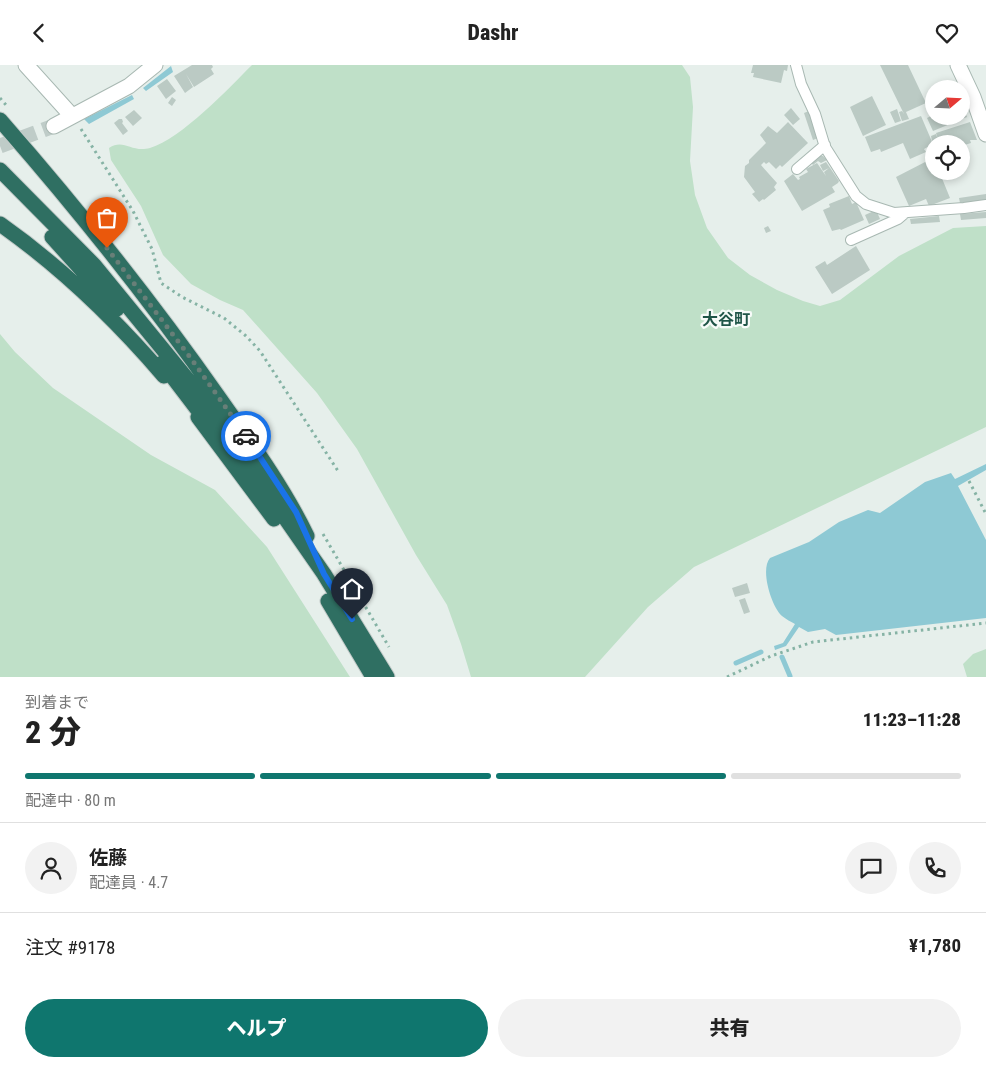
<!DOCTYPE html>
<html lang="ja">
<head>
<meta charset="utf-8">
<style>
	body { margin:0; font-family:"Roboto Condensed","Noto Sans JP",sans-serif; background:#f2f2f2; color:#222; height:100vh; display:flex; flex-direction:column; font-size:19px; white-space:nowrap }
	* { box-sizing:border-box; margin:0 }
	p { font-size:16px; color:#767676 }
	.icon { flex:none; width:28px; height:28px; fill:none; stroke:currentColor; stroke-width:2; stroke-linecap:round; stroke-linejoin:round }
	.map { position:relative; height:612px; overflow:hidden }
	.sheet { display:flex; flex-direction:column; background:#fff; flex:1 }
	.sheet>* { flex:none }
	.needle { width:32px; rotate:71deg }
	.tools { position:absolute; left:925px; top:15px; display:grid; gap:10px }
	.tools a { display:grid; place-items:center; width:45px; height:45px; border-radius:50%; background:#fff; box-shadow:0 2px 8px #0003; font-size:25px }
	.pin { position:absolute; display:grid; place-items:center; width:42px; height:42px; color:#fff; margin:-51px -21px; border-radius:50% 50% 50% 0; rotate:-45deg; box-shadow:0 0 5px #0007 }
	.pin .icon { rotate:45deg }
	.courier { position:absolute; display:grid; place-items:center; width:50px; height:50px; margin:-25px; border:4px solid #1a73e8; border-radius:50%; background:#fff; color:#222; box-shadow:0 1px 6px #0007 }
	.summary em { font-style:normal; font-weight:800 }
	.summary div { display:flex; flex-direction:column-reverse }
	.summary { display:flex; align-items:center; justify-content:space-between; height:85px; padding:0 25px }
	h1 { font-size:32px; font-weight:800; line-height:38px }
	.bar { display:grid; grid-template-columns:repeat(4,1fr); gap:8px 5px; align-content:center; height:60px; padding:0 25px }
	.bar i { height:6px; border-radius:4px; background:#e0e0e0 }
	.bar .selected { background:#0f766e }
	.bar p { grid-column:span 4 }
	.line { display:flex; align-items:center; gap:12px; padding:0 25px; border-top:1px solid #e0e0e0 }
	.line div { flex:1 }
	.round { display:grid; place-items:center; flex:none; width:52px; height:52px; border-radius:26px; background:#f2f2f2 }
	.cta { display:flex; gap:10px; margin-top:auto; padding:10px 25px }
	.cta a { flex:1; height:58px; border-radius:30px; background:#0f766e; color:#fff; font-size:20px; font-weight:800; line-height:58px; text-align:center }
	.cta a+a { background:#f2f2f2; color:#222 }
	header { display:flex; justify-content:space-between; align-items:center; height:65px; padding:0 25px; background:#fff; font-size:22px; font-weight:800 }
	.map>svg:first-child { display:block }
	.green { fill:#bfe0c8 }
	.water { fill:#8ec9d4 }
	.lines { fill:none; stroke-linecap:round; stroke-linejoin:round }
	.stream { stroke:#8ec9d4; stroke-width:5 }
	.building { fill:#bbcac4 }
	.minor-tunnel { stroke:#bfccc8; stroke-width:15; stroke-dasharray:15 8; stroke-linecap:butt }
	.service-casing { stroke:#a8b8b2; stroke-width:12 }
	.minor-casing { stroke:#a8b8b2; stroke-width:17 }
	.motorway-casing { stroke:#c2cac8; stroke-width:17 }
	.path { stroke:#86b3a5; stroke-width:3; stroke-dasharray:2.5 4; stroke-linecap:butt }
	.service { stroke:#fff; stroke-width:10 }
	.minor { stroke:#fff; stroke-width:15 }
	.motorway { stroke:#2f6f62; stroke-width:15 }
	.done { stroke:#687f78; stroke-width:5; stroke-dasharray:0 9 }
	.route { stroke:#1a73e8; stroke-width:6 }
	.labels { text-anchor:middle; stroke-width:4.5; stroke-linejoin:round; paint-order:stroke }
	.quarter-label { font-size:16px; font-weight:bold; fill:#1f5548; stroke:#f7fbf9 }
</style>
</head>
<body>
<header><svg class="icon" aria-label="back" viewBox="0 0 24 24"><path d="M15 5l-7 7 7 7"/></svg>Dashr<svg class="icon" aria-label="heart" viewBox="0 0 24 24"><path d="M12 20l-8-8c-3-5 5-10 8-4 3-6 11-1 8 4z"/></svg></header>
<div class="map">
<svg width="986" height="612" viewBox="0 0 986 612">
	<rect width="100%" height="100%" fill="#e6efeb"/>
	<path class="green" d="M252,0H682L690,12L693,42L690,96L695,130L707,163L728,193L750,210L777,225L803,236L820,241L840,235L899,191L953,163L986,161V362L694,502L648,542L585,612H471L461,579L447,540L416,490L357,384L317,328L243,245L220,235L191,219L163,190L141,141L111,95L109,83C124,73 131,88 150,83C181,74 229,23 252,0Z
		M0,269L15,287L53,323L151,390L215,425L267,482L350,612H0Z
		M986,584V612H967L963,599L973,589Z"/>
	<path class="water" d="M171,1L173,7L146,26L143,23Z
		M132,30L134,34L89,59L84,54Z
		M986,399V405L958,421L986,475V553L836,570L825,564L808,567L799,562L786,581L775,585L774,581L783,578L795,559C791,557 786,554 782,551C771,541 760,504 770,493L809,477L839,457L868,445L880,448L925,417L951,408L955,414Z"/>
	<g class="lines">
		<path class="stream" d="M782,592L790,611
			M736,598L761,587"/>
	</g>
	<path class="building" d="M192,0H212L213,2L211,4L214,9L194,22L186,9L193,22L185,28L174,11Z
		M753,0H788L787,6L784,5L781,18L753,12L754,8H751Z
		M880,0H908L926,38L906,47L909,54L902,56L899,47L902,46L904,49Z
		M167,14L176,26L166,34L157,21Z
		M872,31L886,60L863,71L850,42Z
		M172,32L176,35L172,41L168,38Z
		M961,38L967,52L933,66L927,53L931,51L928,46L934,43V51H961Z
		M791,43L800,54L793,60L784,50Z
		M897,44L901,56L895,58L890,47Z
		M134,45L142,53L133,61L125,52Z
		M809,46L818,73L813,75L804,48Z
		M921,51L933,79L924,84L926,87L910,94L903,78L881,87L880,84L871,87L865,72Z
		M119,54H122L123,57L122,58L128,66L123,70L114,58Z
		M788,57L808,78L782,102L780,100L776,104L769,97L766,99L764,97L761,100L777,118L774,122L776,125L764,135L763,134L759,137L752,129L755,127L744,112L745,101L749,98V95L766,78L760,70L768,61L777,68Z
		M970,57L977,75H970L971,78L961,81V79H934L939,77L936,68Z
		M936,69L938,75L932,76L931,71Z
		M816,91H823L827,95L821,98L818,96L813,100L810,96Z
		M929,95L930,97L934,96V106H939L950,133L929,141L926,134L909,141L896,112Z
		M826,97L839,116L838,118L832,122L835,127L802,146L784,116L793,109L798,115L800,114L799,112L808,107L806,104L817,98L826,111L824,107L829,103L823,106L820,100Z
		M986,129V135L960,138L959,133Z
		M849,131L852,139L856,137L864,155L841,165L840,164L832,166L823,145L830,142L829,139Z
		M876,145L880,154L869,159L865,150Z
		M986,147V153L961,155L960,149Z
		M939,151L940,157L911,159L910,154Z
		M768,161L771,166L766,168L764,163Z
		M856,181L870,205L832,229L815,202L825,196L827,200Z
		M747,518L750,528L735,532L732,523Z
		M745,533L750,547L744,549L739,535Z"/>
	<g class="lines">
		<path class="minor-tunnel" d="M0,81L54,61"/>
		<g class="service-casing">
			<path id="service" d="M796,0L801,19L815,49L825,82L856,131L866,139L894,148L964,143L986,140
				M797,104L825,80
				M851,175L898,154L905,148"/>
		</g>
		<g class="minor-casing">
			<path id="minor" d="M26,0L72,51
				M958,0L973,32L986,69
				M54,61L129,21L155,0"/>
		</g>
		<g class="motorway-casing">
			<path id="motorway" d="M0,55C78,144 152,237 220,334C251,378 284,423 307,471
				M0,105L94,200L197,326L324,509L387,612
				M0,159C61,202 116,255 164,311
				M52,172L117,244
				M162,298L207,357
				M198,352L274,454
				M328,536L373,612"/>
		</g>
		<path class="path" d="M0,33L6,40
			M81,64L133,146L152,184L161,218L182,232L224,253L246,271L260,286L338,406
			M969,416L986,449
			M323,469L389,582
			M727,612L771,591L813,577L986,558"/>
		<use href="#service" class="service"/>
		<use href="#minor" class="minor"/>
		<use href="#motorway" class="motorway"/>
	</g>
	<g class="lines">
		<path class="done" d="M107,183L190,292L246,371"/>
		<path class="route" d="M246,371L296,447L324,509L352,554"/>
	</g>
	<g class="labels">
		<g class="quarter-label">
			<text x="726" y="260">大谷町</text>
		</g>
	</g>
</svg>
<div class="tools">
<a><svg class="needle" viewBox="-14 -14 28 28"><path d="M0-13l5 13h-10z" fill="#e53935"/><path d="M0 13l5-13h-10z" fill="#767676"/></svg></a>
<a><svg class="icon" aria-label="locate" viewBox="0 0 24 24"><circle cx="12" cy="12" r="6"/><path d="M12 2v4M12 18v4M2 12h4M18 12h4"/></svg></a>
</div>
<div class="pin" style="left:107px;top:183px;background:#ea580c"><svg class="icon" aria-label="bag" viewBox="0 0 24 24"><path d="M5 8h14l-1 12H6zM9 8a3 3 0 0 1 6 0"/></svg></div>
<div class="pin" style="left:352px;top:554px;background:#1f2937"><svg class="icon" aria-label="home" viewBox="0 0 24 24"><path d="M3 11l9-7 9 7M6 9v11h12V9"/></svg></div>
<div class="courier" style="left:246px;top:371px"><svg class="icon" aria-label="car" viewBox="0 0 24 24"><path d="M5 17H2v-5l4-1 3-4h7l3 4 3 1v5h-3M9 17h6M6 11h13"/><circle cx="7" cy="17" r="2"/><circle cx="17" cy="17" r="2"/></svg></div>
</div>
<section class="sheet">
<div class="summary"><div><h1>2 分</h1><p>到着まで</p></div><em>11:23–11:28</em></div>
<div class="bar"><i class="selected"></i><i class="selected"></i><i class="selected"></i><i></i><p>配達中 · 80 m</p></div>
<div class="line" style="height:90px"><a class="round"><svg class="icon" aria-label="person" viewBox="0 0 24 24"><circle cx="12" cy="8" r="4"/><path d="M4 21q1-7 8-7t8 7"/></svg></a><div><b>佐藤</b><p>配達員 · 4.7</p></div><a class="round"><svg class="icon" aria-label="chat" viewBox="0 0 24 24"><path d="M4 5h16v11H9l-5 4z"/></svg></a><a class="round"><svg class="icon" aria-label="phone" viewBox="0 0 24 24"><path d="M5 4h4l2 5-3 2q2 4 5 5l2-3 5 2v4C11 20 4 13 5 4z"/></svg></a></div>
<div class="line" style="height:65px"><div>注文 #9178</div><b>¥1,780</b></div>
<div class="cta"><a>ヘルプ</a><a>共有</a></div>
</section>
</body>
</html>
